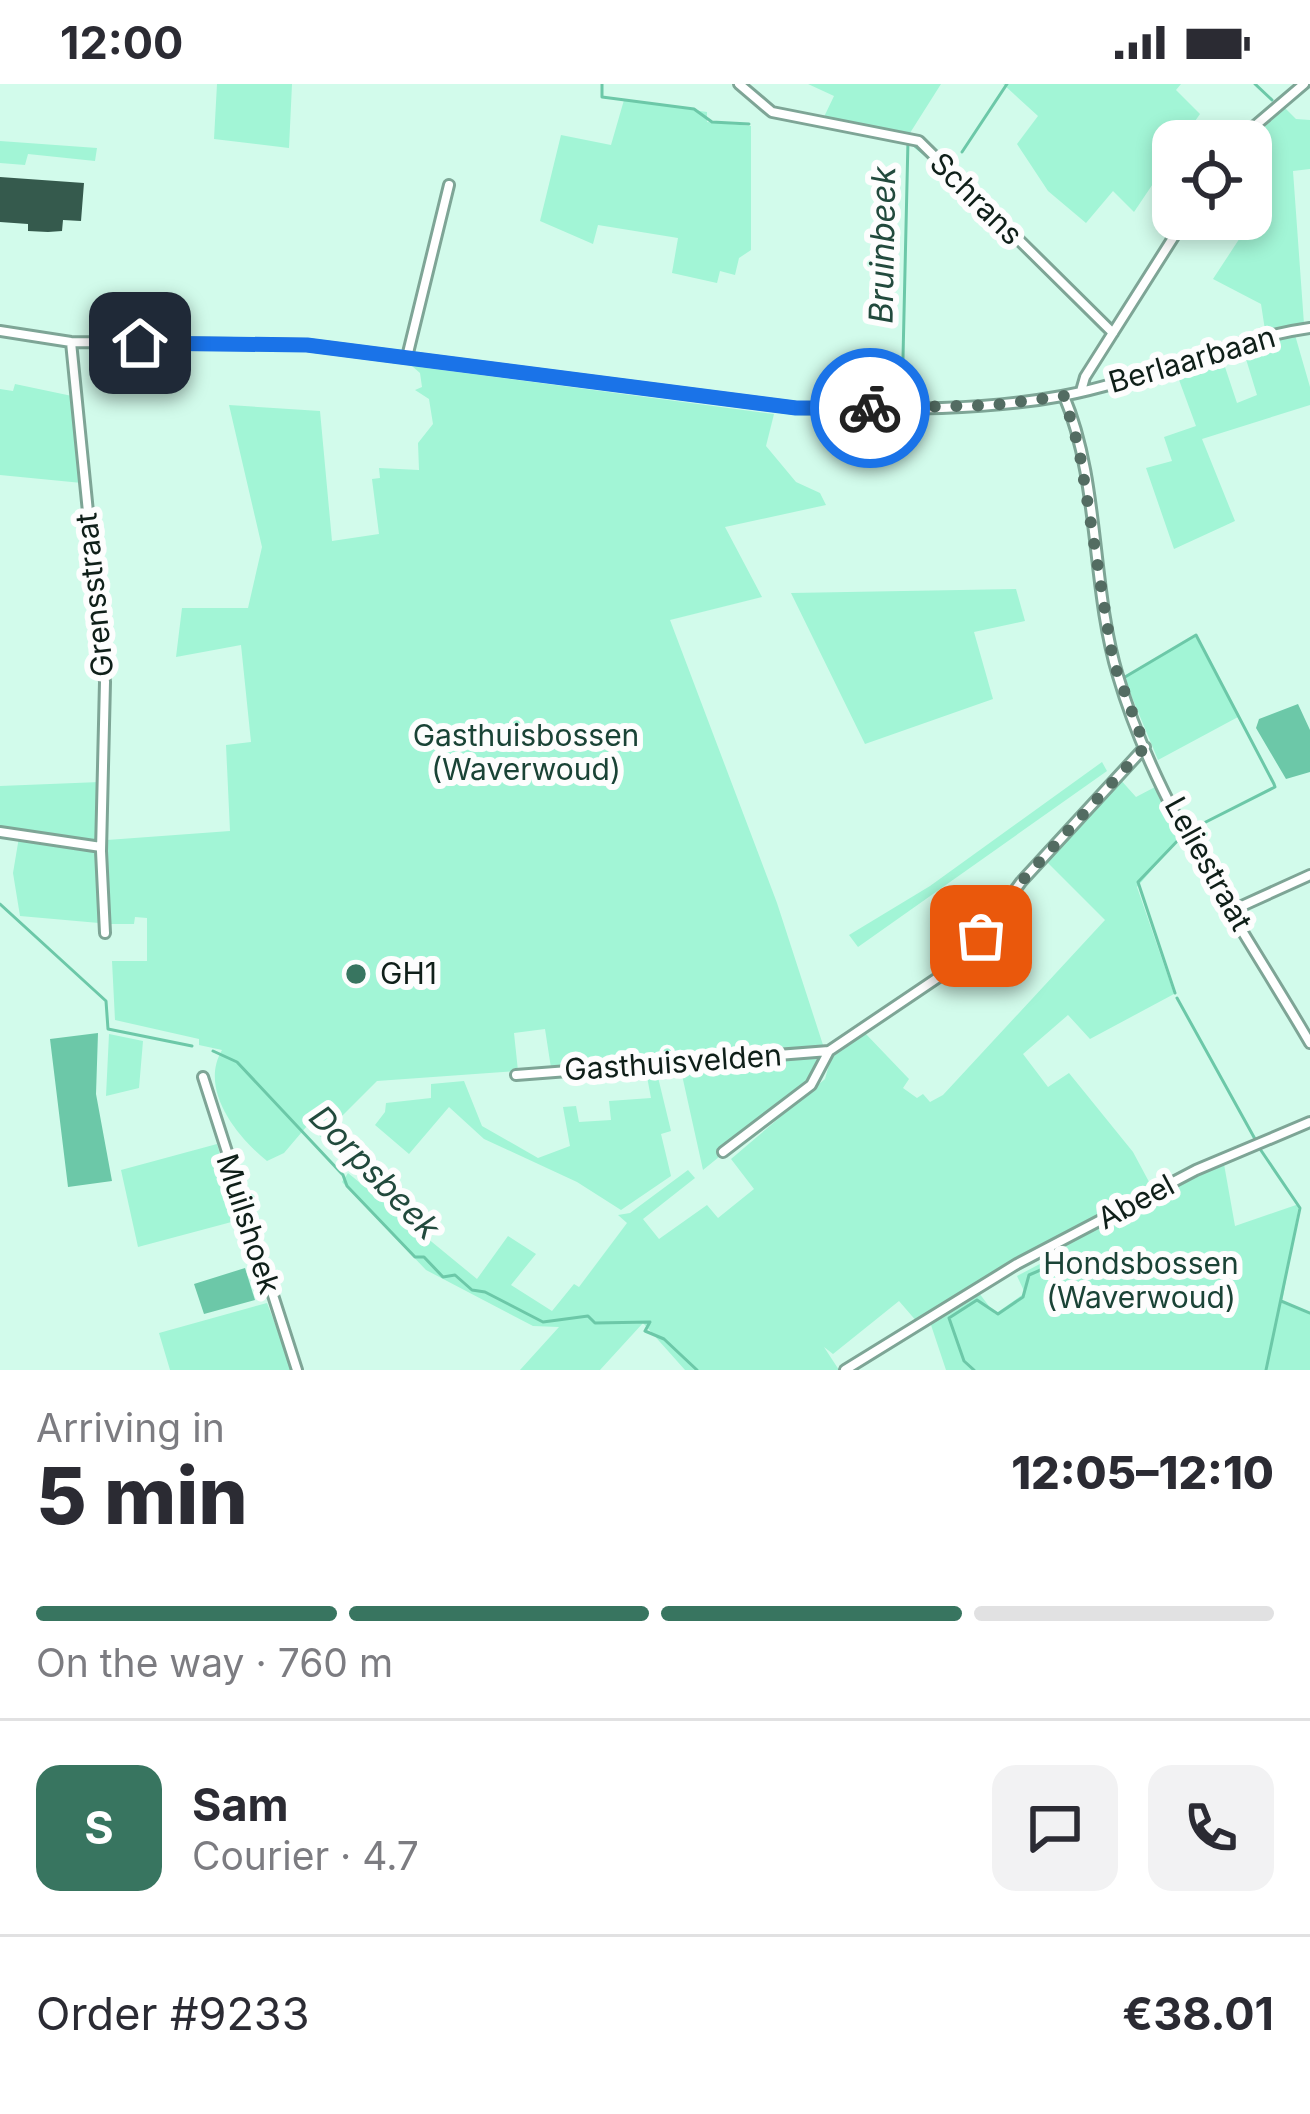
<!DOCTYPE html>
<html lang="en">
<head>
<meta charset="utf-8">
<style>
	body { margin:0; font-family:Inter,sans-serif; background:#f2f2f3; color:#2b2b33; height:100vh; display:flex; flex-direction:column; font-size:45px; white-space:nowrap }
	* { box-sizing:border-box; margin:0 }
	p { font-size:39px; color:#7c7c81 }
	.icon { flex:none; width:66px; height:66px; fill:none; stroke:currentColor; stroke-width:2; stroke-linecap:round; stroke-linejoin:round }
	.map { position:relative; height:1286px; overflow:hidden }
	.panel { display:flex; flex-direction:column; background:#fff; flex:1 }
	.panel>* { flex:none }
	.buttons { position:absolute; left:1152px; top:36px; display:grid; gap:24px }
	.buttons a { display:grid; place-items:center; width:120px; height:120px; border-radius:24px; background:#fff; box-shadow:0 6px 18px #0003; font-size:60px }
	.pin { position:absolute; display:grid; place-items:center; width:102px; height:102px; color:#fff; margin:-51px; border-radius:24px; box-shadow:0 6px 18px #0006 }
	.courier { position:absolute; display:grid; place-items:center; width:120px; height:120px; margin:-60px; border:9px solid #1a73e8; border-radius:50%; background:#fff; color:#222; box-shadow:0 3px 15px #0007 }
	.overview em { font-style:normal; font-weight:800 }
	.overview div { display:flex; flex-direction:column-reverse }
	.overview { display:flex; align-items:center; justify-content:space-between; height:204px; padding:0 36px }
	h1 { font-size:78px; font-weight:800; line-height:90px }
	.bar { display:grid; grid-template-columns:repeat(4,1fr); gap:18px 12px; align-content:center; height:144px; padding:0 36px }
	.bar i { height:15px; border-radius:9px; background:#e1e1e2 }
	.bar .on { background:#387560 }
	.bar p { grid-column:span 4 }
	.line { display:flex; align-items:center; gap:30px; padding:0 36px; border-top:3px solid #e1e1e2 }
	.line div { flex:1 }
	.round { display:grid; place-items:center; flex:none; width:126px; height:126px; border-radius:24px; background:#f2f2f3 }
	.status { display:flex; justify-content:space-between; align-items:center; height:84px; padding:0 60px; background:#fff; direction:ltr }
	.status svg { height:33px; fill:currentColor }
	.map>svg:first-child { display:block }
	.green { fill:#a2f5d6 }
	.water { fill:#6cc8a8 }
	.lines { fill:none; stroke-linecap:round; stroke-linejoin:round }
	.stream { stroke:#6cc8a8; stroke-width:3 }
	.building { fill:#355a4d }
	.minor-casing { stroke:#7ea596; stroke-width:14 }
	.minor { stroke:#fff; stroke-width:8 }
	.done { stroke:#536c62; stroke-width:12; stroke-dasharray:0 21.6 }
	.route { stroke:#1a73e8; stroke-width:15 }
	.poi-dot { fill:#387560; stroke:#fdfdfd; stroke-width:4.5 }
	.labels { text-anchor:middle; stroke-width:12; stroke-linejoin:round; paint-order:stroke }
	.street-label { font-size:30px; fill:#0f1f19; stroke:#fdfdfd }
	.park-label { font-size:30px; fill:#1a4336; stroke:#fdfdfd }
	.poi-label { font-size:30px; fill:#0f1f19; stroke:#fdfdfd; text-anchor:start }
	.water-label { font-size:33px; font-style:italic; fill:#224a3d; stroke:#fdfdfd }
</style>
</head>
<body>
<div class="status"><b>12:00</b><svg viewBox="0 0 49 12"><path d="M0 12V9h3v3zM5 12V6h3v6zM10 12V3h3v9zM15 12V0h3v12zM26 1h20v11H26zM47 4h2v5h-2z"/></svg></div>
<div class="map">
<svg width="1310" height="1286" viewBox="0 0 1310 1286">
	<rect width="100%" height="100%" fill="#d2fbeb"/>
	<path class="green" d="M217,0H292L289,64L214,55Z
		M808,0H941L910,49L823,35L834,12Z
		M1003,0H1181L1176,6L1200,30L1181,57H1173V70L1134,128L1113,107L1086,139L1048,107L1017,60L1038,32Z
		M624,16L707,28V38L751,42V166L739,174L735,191L720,187L717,199L672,189L678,154L598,141L593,160L540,137L561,51L611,61Z
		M1285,24L1296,35L1310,36V85L1293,87L1304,240L1265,246L1261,220L1213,195L1251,137L1266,144L1268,81L1251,69L1249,57Z
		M0,57L97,64L95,77L28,70L25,81L0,79Z
		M1295,251L1310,303V321L1202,355L1235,437L1174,465L1146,384L1172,377L1164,353L1196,342L1175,285L1220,268L1237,319L1257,311L1242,262Z
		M412,282L774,330L766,362L796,398L820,409L826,421L725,443L762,513L670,536L777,819L824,964L551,984L545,945L514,949L518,987L377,997L321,1053L307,1042L284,1069L267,1077C236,1052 199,1005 222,966L199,961V955L115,936L112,877H147V834L135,833L134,840H107V756L230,747L226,661L251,658L241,561L176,573L182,524H248L262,463L229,321L320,327L332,457L379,450L372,395L380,394L379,384L419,386L418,359L433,340L429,315L415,306L422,303L420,289Z
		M15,300L72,312L82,399L0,391V305L13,307Z
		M1016,505L1025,537L974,548L993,615L865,660L791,509Z
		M1195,552L1238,633L1158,676L1124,594Z
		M1102,678L1107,687L858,863L849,851L930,802Z
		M1119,694L1136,713L1155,703L1181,752L1137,803L1174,910L1090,955L1068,931L1023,970L1048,1003L1069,989L1133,1068L1155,1109L1224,1080L1235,1142L1299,1120L1282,1219L1310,1230V1286H946L930,1238L979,1209L995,1230L1025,1209L1017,1192L1055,1172L1047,1162L918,1239L899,1217L833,1270L824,1263L839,1286H685L643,1239L600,1286H520L559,1243L533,1242L426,1186L342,1098L348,1089L477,1195L508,1152L536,1170L511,1201L552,1227L574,1200L579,1203L627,1139L618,1131L630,1129L688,1086L695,1094L643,1135L659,1155L707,1121L718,1134L754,1105L731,1075L825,995L832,970L864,948L909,995L903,1004L917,1014L923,1010L930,1018L943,1011L1105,836L1045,776Z
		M100,698L97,760L0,744V702Z
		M19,753L98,766L99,839L20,832L13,789Z
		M109,950L143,957L139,1004L106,1012Z
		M825,971L823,988L703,1086L680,982Z
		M645,982L656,985L671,1047L661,1050L671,1092L621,1126L577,1098L484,1055L449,1023L409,1070L375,1041L385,1028L386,1019L431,1014V1000L464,997L482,1042L538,1074L570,1062L563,1023L576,1022L579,1038L611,1036L609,1017L651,1014Z
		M217,1060L239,1136L138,1163L121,1086Z
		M267,1219L293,1286H170L159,1249Z"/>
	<path class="water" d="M1298,620L1310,646V688L1286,695L1256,644L1259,635Z
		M98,949L96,1010L112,1097L68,1103L50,955Z
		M245,1184L255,1216L204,1230L194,1200Z"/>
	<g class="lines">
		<path class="stream" d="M602,0V13L694,25L712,38L749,40
			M1255,0L1272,16
			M788,36L822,42
			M962,68L1007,0
			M902,317L908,56L948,90
			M1125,593L1196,551L1274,700L1275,703L1192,745
			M0,820L106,917L108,945L192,962
			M1175,909L1138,798L1183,751
			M1177,914L1255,1055
			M213,967L237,978L343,1091L347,1102L415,1173H424L443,1193L455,1191L472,1206L485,1208L543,1238L588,1232L595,1239L650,1238L645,1247L664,1255L697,1286
			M1258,1062L1300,1124L1266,1286
			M1281,1217L1310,1229
			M974,1286L964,1277L949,1234L977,1216L998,1230L1023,1213L1029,1191L1052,1181"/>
	</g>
	<path class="building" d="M0,93L84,99L81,137L63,136L62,147L48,148L28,147V140L0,138Z"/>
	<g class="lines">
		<g class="minor-casing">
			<path id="minor" d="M739,0L772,28L919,57L1113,249
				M1237,57L1304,0
				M0,247L71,258L307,261L796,324C883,325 976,328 1062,312C1147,296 1224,256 1310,244
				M71,258L105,598L101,767L105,849
				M407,273L449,101
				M1081,307L1085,293L1185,135
				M1064,312C1100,397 1091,503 1118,592C1156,723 1242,842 1310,959
				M0,748L101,763
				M1233,826L1310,791
				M516,991L829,967L964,876L1021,798L1145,663
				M203,993L297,1286
				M723,1068L811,1001L829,967
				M845,1286L1017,1180L1196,1086L1310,1038"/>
		</g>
		<use href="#minor" class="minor"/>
	</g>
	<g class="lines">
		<path class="done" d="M870,324L994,321L1064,312L1079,365L1113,577L1145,663L1021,798L981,852"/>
		<path class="route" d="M140,259L307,261L796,324H870"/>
	</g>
	<circle class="poi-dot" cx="356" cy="890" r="12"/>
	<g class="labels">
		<g class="street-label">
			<text transform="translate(976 115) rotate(45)" y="10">Schrans</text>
			<text transform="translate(1192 276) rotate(-16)" y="10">Berlaarbaan</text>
			<text transform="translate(95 511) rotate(-96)" y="10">Grensstraat</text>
			<text transform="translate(1208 780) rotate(61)" y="10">Leliestraat</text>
			<text transform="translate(673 979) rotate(-4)" y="10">Gasthuisvelden</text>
			<text transform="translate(1136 1118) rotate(-28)" y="10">Abeel</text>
			<text transform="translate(248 1140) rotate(72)" y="10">Muilshoek</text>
		</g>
		<g class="park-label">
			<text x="526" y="662">Gasthuisbossen<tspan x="526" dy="34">(Waverwoud)</tspan></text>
			<text x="1141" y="1190">Hondsbossen<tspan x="1141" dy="34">(Waverwoud)</tspan></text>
		</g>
		<g class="poi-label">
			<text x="380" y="900">GH1</text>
		</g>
		<g class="water-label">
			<text transform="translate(882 161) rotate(-89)" y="12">Bruinbeek</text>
			<text transform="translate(375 1088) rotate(46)" y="12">Dorpsbeek</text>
		</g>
	</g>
</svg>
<div class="buttons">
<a><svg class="icon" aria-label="locate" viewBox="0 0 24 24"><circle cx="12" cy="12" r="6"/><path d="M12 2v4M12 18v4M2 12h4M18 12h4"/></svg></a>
</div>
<div class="pin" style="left:981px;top:852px;background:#ea580c"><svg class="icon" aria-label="bag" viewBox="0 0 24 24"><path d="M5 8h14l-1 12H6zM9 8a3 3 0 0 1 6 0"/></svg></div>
<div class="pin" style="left:140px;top:259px;background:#1f2937"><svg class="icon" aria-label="home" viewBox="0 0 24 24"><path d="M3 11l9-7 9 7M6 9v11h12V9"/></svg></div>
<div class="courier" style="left:870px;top:324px"><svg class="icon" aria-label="bike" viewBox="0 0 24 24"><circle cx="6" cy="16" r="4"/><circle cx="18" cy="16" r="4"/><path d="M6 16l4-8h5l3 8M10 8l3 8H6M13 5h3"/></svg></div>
</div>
<section class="panel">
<div class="overview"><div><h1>5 min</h1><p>Arriving in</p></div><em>12:05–12:10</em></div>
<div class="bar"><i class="on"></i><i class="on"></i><i class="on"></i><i></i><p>On the way · 760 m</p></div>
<div class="line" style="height:216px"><b class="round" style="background:#387560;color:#fff">S</b><div><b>Sam</b><p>Courier · 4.7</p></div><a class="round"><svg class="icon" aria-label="chat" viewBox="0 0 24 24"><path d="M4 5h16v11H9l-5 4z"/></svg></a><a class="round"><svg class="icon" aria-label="phone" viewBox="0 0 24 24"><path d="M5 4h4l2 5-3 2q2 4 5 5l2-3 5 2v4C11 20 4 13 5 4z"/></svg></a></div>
<div class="line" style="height:156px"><div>Order #9233</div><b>€38.01</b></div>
</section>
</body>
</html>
